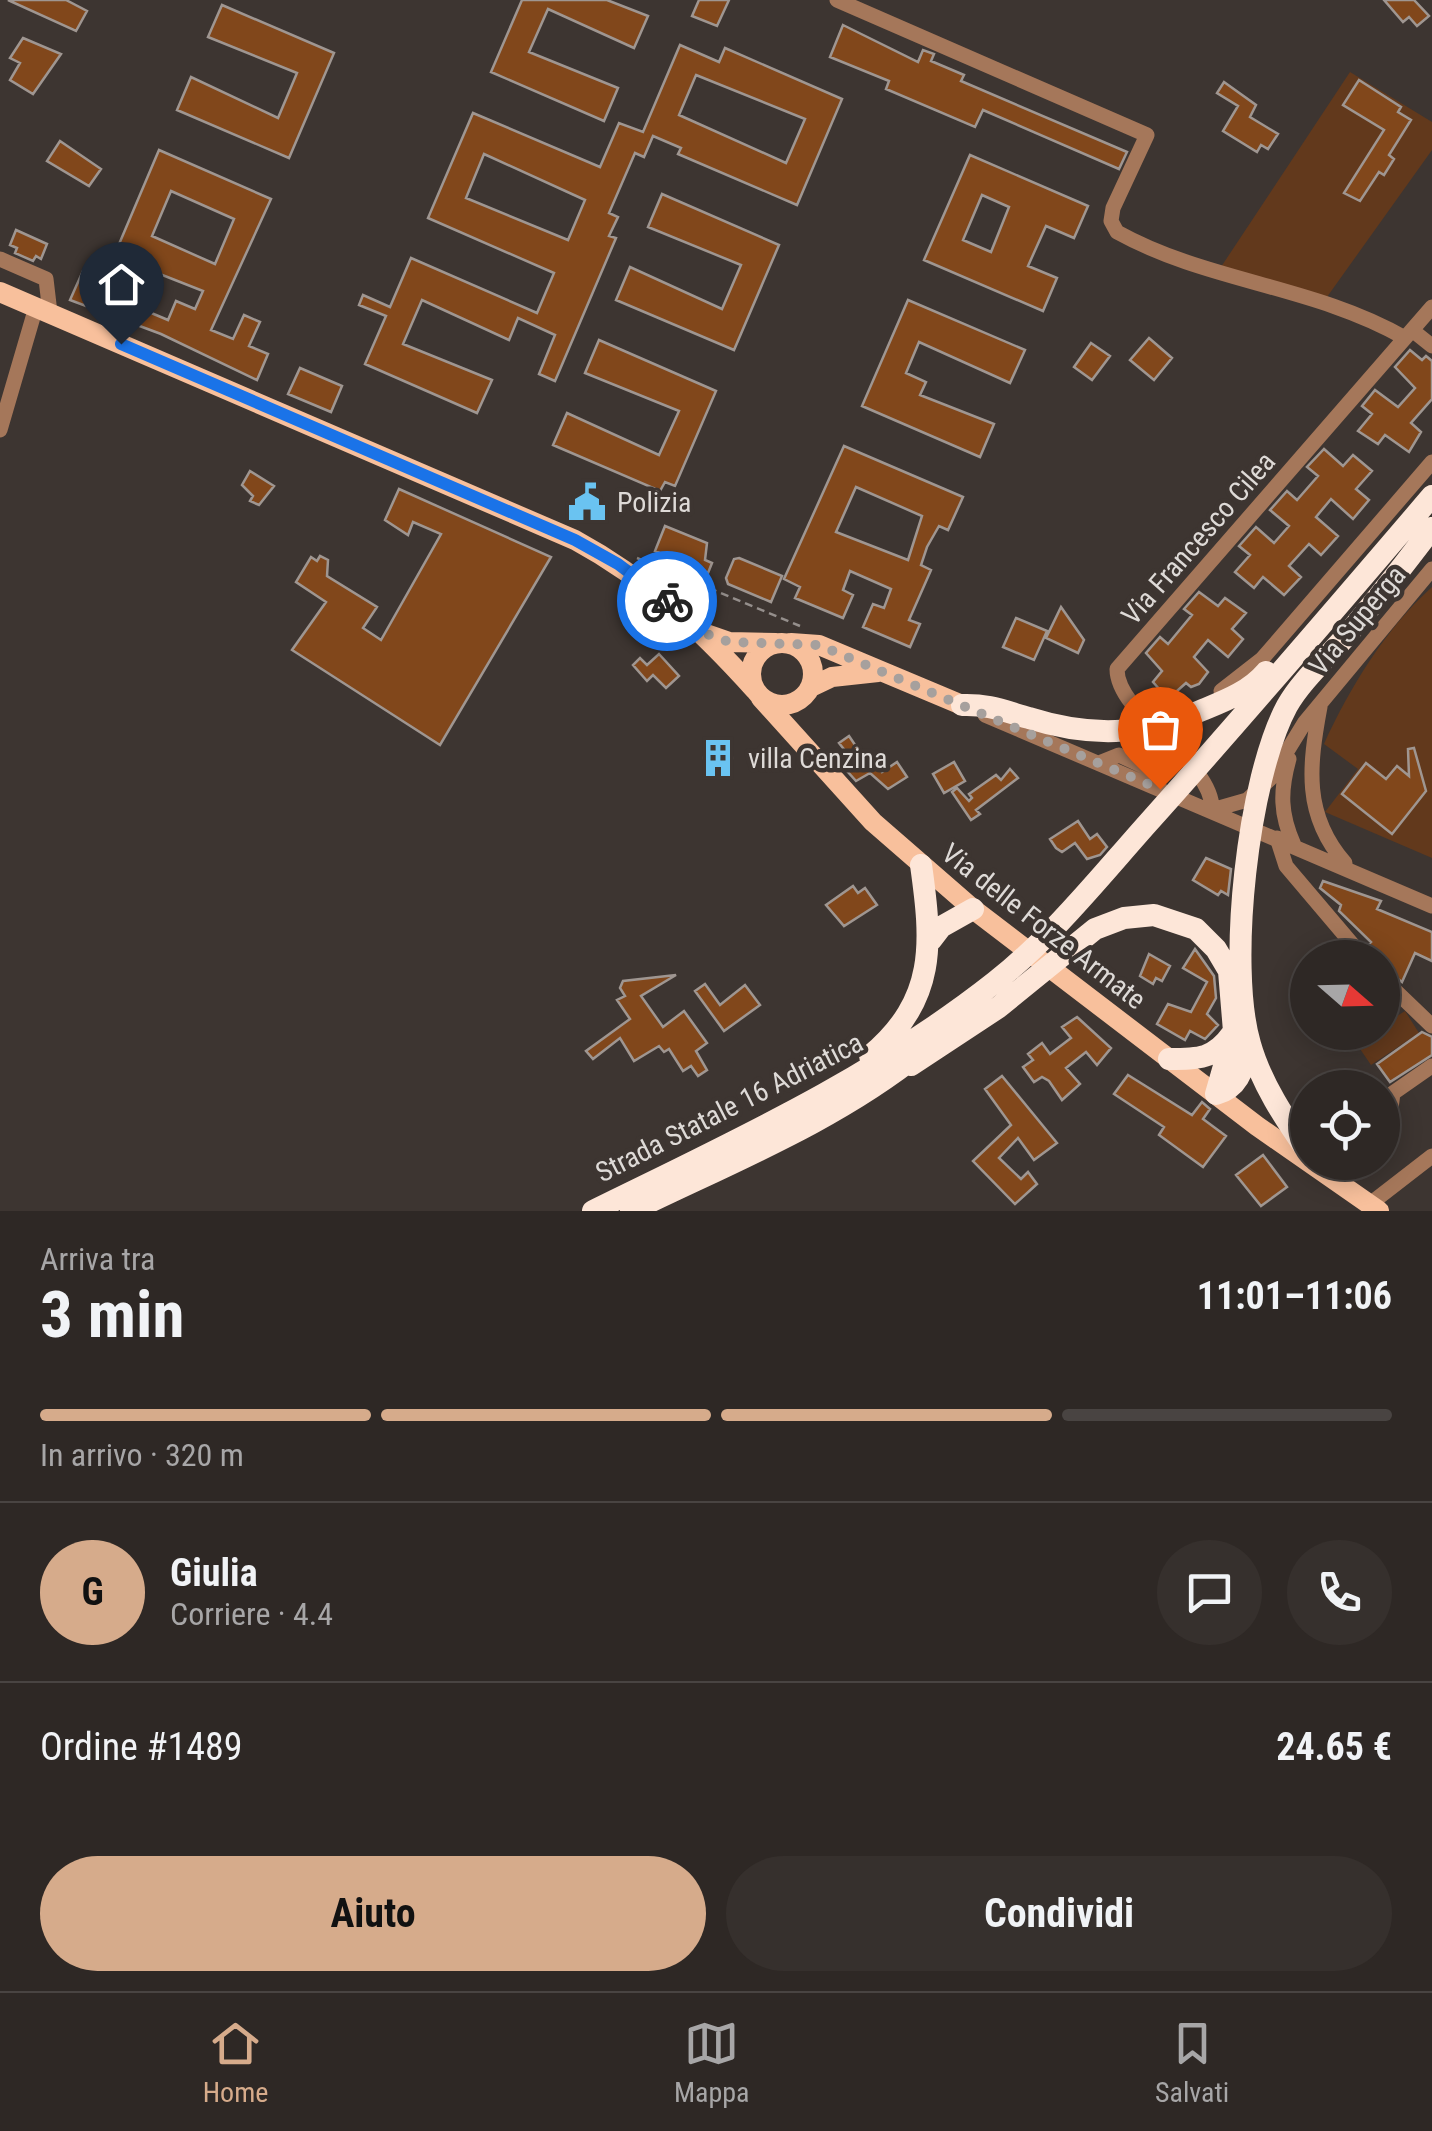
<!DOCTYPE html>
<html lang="it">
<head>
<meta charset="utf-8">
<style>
	body { margin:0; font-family:"Roboto Condensed",sans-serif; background:#36302d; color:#f1f3f6; height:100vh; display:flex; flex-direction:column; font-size:38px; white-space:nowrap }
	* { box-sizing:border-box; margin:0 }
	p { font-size:32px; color:#a7a6a7 }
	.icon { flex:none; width:55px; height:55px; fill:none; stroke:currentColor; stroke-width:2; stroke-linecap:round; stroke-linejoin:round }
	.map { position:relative; height:1211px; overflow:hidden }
	.drawer { display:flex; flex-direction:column; background:#2e2825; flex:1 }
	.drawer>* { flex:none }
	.needle { width:65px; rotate:110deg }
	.controls { position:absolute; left:1290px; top:940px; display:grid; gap:20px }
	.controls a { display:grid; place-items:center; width:110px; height:110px; border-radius:50%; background:#2e2825; box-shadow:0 5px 25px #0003,0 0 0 2px #494442; font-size:50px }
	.pin { position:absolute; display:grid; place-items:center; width:85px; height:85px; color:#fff; margin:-102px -42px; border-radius:50% 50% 50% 0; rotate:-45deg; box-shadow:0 0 10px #0007 }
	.pin .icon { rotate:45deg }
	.courier { position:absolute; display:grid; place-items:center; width:100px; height:100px; margin:-50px; border:8px solid #1a73e8; border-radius:50%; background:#fff; color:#222; box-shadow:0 2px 12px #0007 }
	.summary em { font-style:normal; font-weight:700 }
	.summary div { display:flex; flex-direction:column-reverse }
	.summary { display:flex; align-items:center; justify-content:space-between; height:170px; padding:0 40px }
	h1 { font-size:65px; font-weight:700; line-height:75px }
	.bar { display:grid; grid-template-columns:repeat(4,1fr); gap:15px 10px; align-content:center; height:120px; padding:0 40px }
	.bar i { height:12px; border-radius:8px; background:#494442 }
	.bar .current { background:#d6ab8b }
	.bar p { grid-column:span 4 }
	.line { display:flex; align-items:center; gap:25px; padding:0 40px; border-top:2px solid #494442 }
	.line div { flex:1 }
	.round { display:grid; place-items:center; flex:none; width:105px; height:105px; border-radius:52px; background:#36302d }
	.button { display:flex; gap:20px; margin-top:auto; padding:20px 40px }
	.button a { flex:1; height:115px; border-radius:60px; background:#d6ab8b; color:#111; font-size:40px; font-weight:700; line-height:115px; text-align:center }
	.button a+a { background:#36302d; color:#f1f3f6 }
	.menu { display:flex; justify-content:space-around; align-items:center; height:140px; border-top:2px solid #494442; background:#2e2825; font-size:28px; color:#a7a6a7 }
	.menu a { display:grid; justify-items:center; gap:5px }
	.menu .current { color:#d6ab8b }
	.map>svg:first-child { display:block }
	.green { fill:#62391c }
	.building { fill:#81471b; stroke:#9f9691; stroke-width:2.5; fill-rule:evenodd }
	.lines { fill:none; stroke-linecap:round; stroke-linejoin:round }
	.path { stroke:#958f8c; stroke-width:2.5; stroke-dasharray:8 5; stroke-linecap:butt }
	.minor { stroke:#a5775a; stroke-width:15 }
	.major { stroke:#f8c09c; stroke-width:20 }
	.highway { stroke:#fde6d8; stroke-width:22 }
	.done { stroke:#a6a09d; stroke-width:10; stroke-dasharray:0 18 }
	.route { stroke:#1a73e8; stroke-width:12 }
	.labels { text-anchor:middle; stroke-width:9; stroke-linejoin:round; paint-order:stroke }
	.poi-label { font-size:28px; fill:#dedad7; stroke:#3d3531; text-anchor:start }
	.street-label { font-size:28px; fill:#dedad7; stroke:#3d3531 }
</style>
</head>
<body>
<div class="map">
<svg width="1432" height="1211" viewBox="0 0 1432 1211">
	<rect width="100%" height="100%" fill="#3d3531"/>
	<path class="green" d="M1350,72L1432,122V150L1327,297L1221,267Z
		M1432,587V858L1325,812L1358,769L1324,744C1349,689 1386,628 1432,587Z
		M1405,1011L1419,1033L1371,1065L1356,1043L1372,1033L1382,1032L1383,1025Z"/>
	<path class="building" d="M8,0H66L87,11L76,31Z
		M522,0H607L648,16L634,48L548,9L529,52L618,88L604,121L491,72Z
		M699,0H729L717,26L692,16Z
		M1384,0H1414L1429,16L1417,26L1409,17L1403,22Z
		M222,5L334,53L289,158L177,110L191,77L278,118L297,73L208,37Z
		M843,25L918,62L923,50L934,54L931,61L964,75L961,81L1127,152L1119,169L983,110L975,127L886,89L889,81L830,57Z
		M23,38L61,54L33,94L10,80L20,63L10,58Z
		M680,45L719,62L725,48L842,99L797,205L678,154L681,148L653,136L644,157L635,153L609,213L618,217L609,236L616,238L555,381L539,374L555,335L518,318L509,340L422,300L403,344L492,380L477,413L365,364L386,316L359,305L363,295L390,307L411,258L537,313L554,273L428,218L473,113L600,167L619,123L643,132ZM696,75L805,119L786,163L679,115ZM484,154L585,200L568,240L466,198Z
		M1359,80L1401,107L1398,112L1411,120L1389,155L1394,159L1384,175L1379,172L1360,201L1344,193L1384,130L1343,105Z
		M1224,82L1256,105L1250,117L1278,134L1268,149L1261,145L1257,152L1223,131L1238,106L1217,93Z
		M60,141L101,169L89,186L47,161Z
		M159,150L271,199L211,330L233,339L244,315L260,322L249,346L268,354L257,380L161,334L70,300L83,271L142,296L137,307L168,320L176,301L195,309L203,291L114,256ZM171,191L234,219L215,264L152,236Z
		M970,155L1088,206L1074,238L1046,226L1028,266L1057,278L1043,311L924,260ZM982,195L1009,207L991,252L963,240Z
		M662,194L779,245L734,350L616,300L630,267L722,309L741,265L648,227Z
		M16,230L47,244L41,259L36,256L33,261L15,253L17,248L10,245Z
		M908,300L1025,350L1010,383L919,342L906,373L926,382L920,395L994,424L980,457L862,406Z
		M1149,338L1172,358L1154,380L1130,360Z
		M599,340L716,391L675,486L665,482L660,491L553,445L567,413L659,455L679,411L585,373Z
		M1091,343L1110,356L1092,380L1074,367Z
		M1410,350L1422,360L1426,356L1432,361V399L1411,423L1421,432L1409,452L1385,435L1378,444L1358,431L1372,414L1362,406L1375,390L1398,407L1415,388L1395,367Z
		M300,368L342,386L331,412L288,394Z
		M844,446L963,497L948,530L939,526L927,547L921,565L931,570L909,620L920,624L910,647L863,627L873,604L884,608L891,589L850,571L843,590L853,595L843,618L795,598L800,587L784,579ZM856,487L922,516L908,560L836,532Z
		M1324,449L1343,466L1353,455L1372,471L1356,489L1369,500L1353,519L1331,499L1316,517L1338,536L1321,555L1309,544L1289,566L1301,577L1284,595L1263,577L1254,588L1235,572L1250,555L1239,546L1256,527L1274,543L1289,526L1270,510L1287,491L1297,500L1318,476L1307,467Z
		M250,471L274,486L259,505L250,501L253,496L242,485Z
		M399,489L551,557L440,745L292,650L326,602L296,582L311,557L317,561L320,556L328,560L327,576L377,607L363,628L381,640L441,534L413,522L408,535L385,520Z
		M665,526L707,543L705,560L712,563L708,573L655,551Z
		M739,558L782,576L771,602L728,584L726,578L734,559Z
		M1199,592L1218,606L1225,598L1246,613L1232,629L1243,639L1228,657L1208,640L1194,657L1208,672L1199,684L1191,687L1186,683L1168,699L1153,682L1162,671L1146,653L1160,637L1168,644L1192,615L1184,609Z
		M1061,607L1084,640L1078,653L1046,638Z
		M1016,618L1047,631L1034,660L1003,647Z
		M659,654L679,676L666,688L653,675L647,681L633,665L640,658L647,665Z
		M849,736L866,761L872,757L882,772L897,762L907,777L888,789L870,773L856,781L838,761L847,753L839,743Z
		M704 758a14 14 0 1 1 28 0a14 14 0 1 1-28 0Z
		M1414,748L1426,791L1392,834L1342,794L1366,763L1386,779L1397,766L1409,776L1408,749Z
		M954,762L965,781L944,793L933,774Z
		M1010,769L1018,778L976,810L980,814L971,820L952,792L957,788L969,801L972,798L969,794L996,775L1001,780Z
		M1078,821L1090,839L1097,834L1107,847L1100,855L1087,859L1075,843L1062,852L1056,848L1050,839Z
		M1206,858L1231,869L1228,895L1221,891L1218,895L1193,880Z
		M1323,881L1381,901L1377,909L1432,932V961L1415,953L1402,982L1382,967V958H1375L1368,945L1371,942L1339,911L1341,905L1320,888Z
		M853,886L858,893L865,888L877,905L844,926L826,905Z
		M1195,949L1214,976L1216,998L1207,1014L1218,1025L1205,1039L1190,1031L1185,1040L1157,1024L1168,1004L1191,1012L1207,982L1183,968Z
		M1149,954L1170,966L1162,981L1156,978L1153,984L1140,976Z
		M676,975L641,996L663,1027L684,1011L707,1043L696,1051L707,1070L698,1076L691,1066L683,1071L669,1049L664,1052L659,1046L634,1061L620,1038L593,1059L586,1051L630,1019L617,1000L625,996L620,988L623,981Z
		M705,984L720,1005L745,985L760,1005L724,1031L695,991Z
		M1077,1017L1111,1048L1097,1065L1086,1052L1066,1068L1080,1084L1062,1100L1049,1081L1042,1077L1034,1082L1023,1067L1033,1060L1028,1054L1042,1043L1050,1054L1071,1038L1062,1027Z
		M1422,1032L1432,1037V1055L1390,1082L1377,1064Z
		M1128,1075L1192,1115L1202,1102L1210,1109L1203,1119L1226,1136L1203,1167L1159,1135L1164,1127L1114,1094Z
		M1002,1076L1057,1143L1034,1160L1018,1138L999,1158L1021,1179L1028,1172L1037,1184L1015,1204L973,1161L1011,1125L985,1089Z
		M1263,1155L1287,1187L1261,1206L1236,1175Z"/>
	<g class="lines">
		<path class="path" d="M637,558L800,626"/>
		<path class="minor" d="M837,0L1147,135L1113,208L1111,221L1117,232C1207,282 1315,286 1405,338
			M0,259L46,279L50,313
			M1412,330L1432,346
			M0,430L36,307
			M1221,691L1262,659L1432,462
			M1320,707C1309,766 1303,815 1345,863
			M985,715L1432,906
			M1289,759C1280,791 1280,814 1294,845
			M1099,763L1119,755L1149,769L1160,789
			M1212,810C1214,761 1117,716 1117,669L1432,307
			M1212,810L1247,800L1270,779L1305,722L1432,569
			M1277,838L1286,866L1364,958
			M1382,978L1432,1026
			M1382,1123L1390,1116L1393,1093L1432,1066
			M1370,1204L1432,1156"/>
		<path class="major" d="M0,292L575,540C647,579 701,630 755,690
			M706,634L729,642L776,643
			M751 674a31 31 0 1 1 62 0a31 31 0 1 1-62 0Z
			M791,643L819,645L962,705
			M811,687L832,677L878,672
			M761,698L873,822L973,909L1257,1126L1379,1211"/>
		<path class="highway" d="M962,705C988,704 1004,711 1029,718C1089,737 1143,736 1200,711C1224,701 1249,692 1266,672
			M931,940L941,927L973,909
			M870,1056C937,1000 932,943 921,865
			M1169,1059C1199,1059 1214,1059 1232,1034
			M911,1065L999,1007L1095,929L1124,918L1154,915L1196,929L1216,949L1229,971L1234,1031L1216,1094C1241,1087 1243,1067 1249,1044
			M1308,1152C1285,1119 1261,1083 1250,1044C1227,966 1248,778 1287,706C1301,681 1327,658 1346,636C1376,601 1404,565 1432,528
			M593,1211C733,1142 872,1079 995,982C1052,937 1099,878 1148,823C1244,716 1338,606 1432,496
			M631,1211C729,1163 836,1121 921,1052"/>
	</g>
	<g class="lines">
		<path class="done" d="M667,601L704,633L729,642L819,645L1160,789"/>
		<path class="route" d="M121,344L575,540L618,564L667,601"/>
	</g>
	<defs>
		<g id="civic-bare" transform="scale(3)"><path d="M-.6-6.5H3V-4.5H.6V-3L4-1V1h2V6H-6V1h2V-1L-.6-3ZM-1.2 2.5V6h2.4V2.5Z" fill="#6ac3f1" stroke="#3d3531" stroke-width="2.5" paint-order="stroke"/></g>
		<g id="building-bare" transform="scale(3)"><path d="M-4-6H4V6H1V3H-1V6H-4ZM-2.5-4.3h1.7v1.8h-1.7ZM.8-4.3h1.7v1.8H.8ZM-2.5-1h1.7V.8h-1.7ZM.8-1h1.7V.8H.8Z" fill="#6ac3f1" stroke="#3d3531" stroke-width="2.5" paint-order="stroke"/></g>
	</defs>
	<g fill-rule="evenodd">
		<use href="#civic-bare" x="587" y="502"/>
		<use href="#building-bare" x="718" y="758"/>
	</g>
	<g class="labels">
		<g class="poi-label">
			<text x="617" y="512">Polizia</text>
			<text x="748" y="768">villa Cenzina</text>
		</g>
		<g class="street-label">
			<text transform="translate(1198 538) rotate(-49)" y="10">Via Francesco Cilea</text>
			<text transform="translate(1357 620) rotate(-50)" y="10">Via Superga</text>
			<text transform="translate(1044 926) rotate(38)" y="10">Via delle Forze Armate</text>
			<text transform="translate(729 1107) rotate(-27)" y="10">Strada Statale 16 Adriatica</text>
		</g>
	</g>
</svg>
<div class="controls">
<a><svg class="needle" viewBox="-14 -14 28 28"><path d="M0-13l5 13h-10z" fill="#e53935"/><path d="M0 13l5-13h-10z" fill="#a7a6a7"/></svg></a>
<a><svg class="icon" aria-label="locate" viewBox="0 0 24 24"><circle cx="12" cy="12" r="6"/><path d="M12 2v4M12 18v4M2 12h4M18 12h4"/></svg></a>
</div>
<div class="pin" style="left:1160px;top:789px;background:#ea580c"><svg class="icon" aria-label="bag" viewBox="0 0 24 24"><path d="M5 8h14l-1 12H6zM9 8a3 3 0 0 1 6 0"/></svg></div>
<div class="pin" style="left:121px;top:344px;background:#1f2937"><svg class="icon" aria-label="home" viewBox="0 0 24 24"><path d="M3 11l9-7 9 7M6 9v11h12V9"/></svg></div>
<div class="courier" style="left:667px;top:601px"><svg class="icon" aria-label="bike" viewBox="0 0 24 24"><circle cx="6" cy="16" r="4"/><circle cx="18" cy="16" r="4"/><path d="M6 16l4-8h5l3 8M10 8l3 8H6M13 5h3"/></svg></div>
</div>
<section class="drawer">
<div class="summary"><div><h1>3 min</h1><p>Arriva tra</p></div><em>11:01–11:06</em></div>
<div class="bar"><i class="current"></i><i class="current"></i><i class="current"></i><i></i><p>In arrivo · 320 m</p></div>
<div class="line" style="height:180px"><b class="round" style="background:#d6ab8b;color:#111">G</b><div><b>Giulia</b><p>Corriere · 4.4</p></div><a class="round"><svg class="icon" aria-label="chat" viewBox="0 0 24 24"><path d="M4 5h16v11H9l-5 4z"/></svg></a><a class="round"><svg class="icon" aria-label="phone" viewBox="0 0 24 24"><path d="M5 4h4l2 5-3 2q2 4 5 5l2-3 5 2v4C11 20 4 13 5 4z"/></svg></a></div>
<div class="line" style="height:130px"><div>Ordine #1489</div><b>24.65 €</b></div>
<div class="button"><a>Aiuto</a><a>Condividi</a></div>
</section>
<nav class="menu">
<a class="current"><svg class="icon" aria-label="home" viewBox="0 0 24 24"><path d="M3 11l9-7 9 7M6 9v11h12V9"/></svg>Home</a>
<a><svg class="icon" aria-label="map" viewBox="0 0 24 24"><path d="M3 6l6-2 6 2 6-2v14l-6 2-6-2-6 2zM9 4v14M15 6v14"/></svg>Mappa</a>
<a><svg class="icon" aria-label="saved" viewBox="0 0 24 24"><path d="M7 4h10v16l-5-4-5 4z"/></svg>Salvati</a>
</nav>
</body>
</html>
